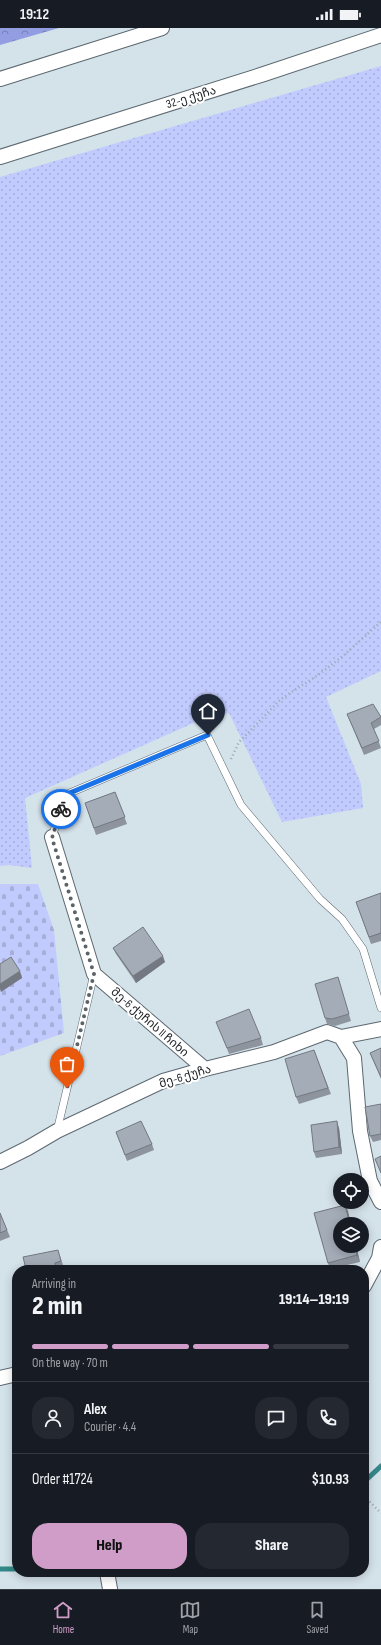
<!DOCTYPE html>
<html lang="en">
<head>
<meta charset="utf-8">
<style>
	body { margin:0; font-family:"Sofia Sans Condensed","Noto Sans Georgian",sans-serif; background:#242831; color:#f1f3f6; height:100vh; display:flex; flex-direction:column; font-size:15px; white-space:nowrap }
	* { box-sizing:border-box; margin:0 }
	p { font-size:13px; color:#9ea1a6 }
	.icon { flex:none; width:22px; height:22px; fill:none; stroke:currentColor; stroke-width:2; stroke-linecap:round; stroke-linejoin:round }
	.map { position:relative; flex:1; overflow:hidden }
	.panel { position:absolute; left:12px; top:1237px; width:357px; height:312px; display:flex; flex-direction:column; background:#171b24; border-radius:16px; box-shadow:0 2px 10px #0003 }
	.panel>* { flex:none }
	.controls { position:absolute; left:333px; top:1145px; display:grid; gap:8px }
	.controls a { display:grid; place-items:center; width:36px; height:36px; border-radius:50%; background:#171b24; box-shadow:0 2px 10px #0003; font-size:20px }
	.pin { position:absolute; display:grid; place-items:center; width:34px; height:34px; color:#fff; margin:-41px -17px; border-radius:50% 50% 50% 0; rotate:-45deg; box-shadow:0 0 4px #0007 }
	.pin .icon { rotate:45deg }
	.courier { position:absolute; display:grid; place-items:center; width:40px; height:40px; margin:-20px; border:3px solid #1a73e8; border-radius:50%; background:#fff; color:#222; box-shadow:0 1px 5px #0007 }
	.summary em { font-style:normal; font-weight:800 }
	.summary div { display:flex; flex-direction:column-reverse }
	.summary { display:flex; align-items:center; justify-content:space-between; height:68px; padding:0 20px }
	h1 { font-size:26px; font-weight:800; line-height:30px }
	.bar { display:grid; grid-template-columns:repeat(4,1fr); gap:6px 4px; align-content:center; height:48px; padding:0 20px }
	.bar i { height:5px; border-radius:3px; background:#363941 }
	.bar .selected { background:#cf9dc7 }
	.bar p { grid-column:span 4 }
	.line { display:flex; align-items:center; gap:10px; padding:0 20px; border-top:1px solid #363941 }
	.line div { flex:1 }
	.round { display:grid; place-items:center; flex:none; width:42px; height:42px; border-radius:16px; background:#242831 }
	.action { display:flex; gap:8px; margin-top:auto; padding:8px 20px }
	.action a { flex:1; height:46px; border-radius:16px; background:#cf9dc7; color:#111; font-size:16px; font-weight:800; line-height:46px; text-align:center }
	.action a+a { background:#242831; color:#f1f3f6 }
	.status { display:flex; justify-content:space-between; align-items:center; height:28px; padding:0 20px; background:#171b24; direction:ltr }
	.status svg { height:11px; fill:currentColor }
	.dock { display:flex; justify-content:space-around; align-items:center; height:56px; border-top:1px solid #363941; background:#171b24; font-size:11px; color:#9ea1a6 }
	.dock a { display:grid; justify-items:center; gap:2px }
	.dock .selected { color:#cf9dc7 }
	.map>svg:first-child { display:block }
	.grass { fill:url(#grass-dots) }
	.forest { fill:url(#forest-crowns) }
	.cemetery { fill:url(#cemetery-stones) }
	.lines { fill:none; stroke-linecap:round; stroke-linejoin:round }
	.stream { stroke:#348788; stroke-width:5 }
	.lane-casing { stroke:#5d6971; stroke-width:8 }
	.street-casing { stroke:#5d6971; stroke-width:16 }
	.path { stroke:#9aa5ac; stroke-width:2.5; stroke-dasharray:1 3; stroke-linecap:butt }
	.lane { stroke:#fff; stroke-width:7 }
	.street { stroke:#fff; stroke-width:14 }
	.wall { fill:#8d949e }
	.shaded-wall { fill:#737881 }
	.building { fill:#a4acb8; stroke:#737881 }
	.done { stroke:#5b6368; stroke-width:4; stroke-dasharray:0 7.2 }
	.route { stroke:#1a73e8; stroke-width:5 }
	.labels { text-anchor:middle; stroke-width:4; stroke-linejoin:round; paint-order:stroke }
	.street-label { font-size:12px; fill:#1a1f22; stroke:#fff }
</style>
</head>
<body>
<div class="status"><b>19:12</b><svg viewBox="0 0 49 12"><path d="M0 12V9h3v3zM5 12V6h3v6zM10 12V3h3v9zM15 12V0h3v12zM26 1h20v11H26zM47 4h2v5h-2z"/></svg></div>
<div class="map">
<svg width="381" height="1561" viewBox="0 0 381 1561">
	<defs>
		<pattern id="grass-dots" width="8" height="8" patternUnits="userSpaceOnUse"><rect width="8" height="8" fill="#c2cbfe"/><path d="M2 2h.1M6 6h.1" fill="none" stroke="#a6aed9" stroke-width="1.8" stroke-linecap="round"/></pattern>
		<pattern id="forest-crowns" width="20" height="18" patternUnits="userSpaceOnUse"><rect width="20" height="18" fill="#929de2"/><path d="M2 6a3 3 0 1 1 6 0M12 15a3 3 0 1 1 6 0" fill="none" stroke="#767fb7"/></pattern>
		<pattern id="cemetery-stones" width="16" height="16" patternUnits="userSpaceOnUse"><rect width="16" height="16" fill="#c2cbfe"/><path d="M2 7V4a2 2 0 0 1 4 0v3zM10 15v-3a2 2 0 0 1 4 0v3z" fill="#a6aed9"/></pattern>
	</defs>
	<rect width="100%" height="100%" fill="#d4e2ea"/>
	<path class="grass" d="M381,38V643L326,669L361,756L363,780L282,794L229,685L198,693L25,770L32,840L9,837L0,838V149Z"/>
	<path class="forest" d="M0,0H59L0,17Z"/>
	<path class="cemetery" d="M0,856H38L54,902L64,1005L0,1028Z"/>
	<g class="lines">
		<path class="stream" d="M364,1454L381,1438
			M0,1541H17"/>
		<g class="lane-casing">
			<path id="lane" d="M52,809L65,767L207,707L241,777L320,871L342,891L363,921L381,980
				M57,1103L94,946"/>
		</g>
		<g class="street-casing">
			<path id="street" d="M0,51L162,0
				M0,129L264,46L381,7
				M52,809L94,946L205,1041
				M341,1009L354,1030L360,1103L370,1153L381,1174
				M0,1134L28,1120L57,1103L163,1053L205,1041L274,1024L327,1004L341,1009L381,1001
				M364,1258L379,1230L381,1219
				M0,1350L17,1346
				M107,1544L110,1561"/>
		</g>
		<path class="path" d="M231,731L239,714L281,671L321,645L344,627L381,594
			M364,1468L381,1485"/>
		<use href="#lane" class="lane"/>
		<use href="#street" class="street"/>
	</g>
	<path class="wall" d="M347,686L381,689V697L374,701L381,720L364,727Z
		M115,764L127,796L96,807L85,775Z
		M381,865V913L371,916L356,874Z
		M113,920L165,934L136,955L116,926Z
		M338,949L351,993L335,998L327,996L325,990Z
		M219,1000L261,1010L263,1017L229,1026Z
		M381,1020V1051L370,1025Z
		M314,1022L331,1066L299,1076L296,1069Z
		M381,1076V1112L373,1114L370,1108Z
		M339,1100L342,1126L316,1130L314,1124Z
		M116,1104L152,1116L154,1122L127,1133Z
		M345,1177L351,1196H340V1218H356L360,1234L330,1241L328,1235L314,1185Z
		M0,1185L10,1209L0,1213Z
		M60,1228L64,1240L57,1242H27L23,1229Z"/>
	<path class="shaded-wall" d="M163,928L165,934L136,955L133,948Z
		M20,943L22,950L1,964L0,961V956Z
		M337,1093L339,1100L342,1126L339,1119Z
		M345,1177L348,1183L351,1196H350Z
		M355,1218H356L360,1234L357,1227Z"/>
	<path class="building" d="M373,676L381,689L371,695L379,713L362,720L347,686Z
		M115,764L125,789L94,800L85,775Z
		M381,865V905L369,909L356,874Z
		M143,899L163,928L133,948L113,920Z
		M11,929L20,943L0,956V936Z
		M338,949L349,986L332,991L325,990L315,956Z
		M249,981L261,1010L227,1020L216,994Z
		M381,1020V1049L370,1025Z
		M314,1022L328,1060L296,1069L285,1031Z
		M381,1076V1106L370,1108L365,1079Z
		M141,1093L152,1116L125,1127L116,1104Z
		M337,1093L339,1119L314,1124L311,1097Z
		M381,1128V1145L375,1131Z
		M345,1177L350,1196H340V1218H355L357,1227L328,1235L314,1185Z
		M0,1185L7,1202L0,1205Z
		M58,1222L61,1233L55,1235L56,1242H30V1240L26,1241L23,1229Z"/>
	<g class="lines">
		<path class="done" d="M61,781L52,810L94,946L67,1060"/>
		<path class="route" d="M61,781L65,767L208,707"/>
	</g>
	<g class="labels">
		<g class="street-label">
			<text transform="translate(191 69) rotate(-17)" y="4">32-ე ქუჩა</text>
			<text transform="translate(150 994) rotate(41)" y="4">მე-6 ქუჩის II ჩიხი</text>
			<text transform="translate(185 1048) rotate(-17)" y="4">მე-6 ქუჩა</text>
		</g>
	</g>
</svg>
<div class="controls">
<a><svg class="icon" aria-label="locate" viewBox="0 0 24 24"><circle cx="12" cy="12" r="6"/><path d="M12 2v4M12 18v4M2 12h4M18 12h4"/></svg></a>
<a><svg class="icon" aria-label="layers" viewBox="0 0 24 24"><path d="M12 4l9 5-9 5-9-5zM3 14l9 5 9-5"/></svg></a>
</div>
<div class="pin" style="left:67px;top:1060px;background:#ea580c"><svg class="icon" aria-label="bag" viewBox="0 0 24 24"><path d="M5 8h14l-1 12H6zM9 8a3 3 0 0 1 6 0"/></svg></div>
<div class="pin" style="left:208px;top:707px;background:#1f2937"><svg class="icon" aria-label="home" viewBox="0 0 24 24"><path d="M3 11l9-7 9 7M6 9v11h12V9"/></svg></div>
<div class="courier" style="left:61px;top:781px"><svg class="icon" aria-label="bike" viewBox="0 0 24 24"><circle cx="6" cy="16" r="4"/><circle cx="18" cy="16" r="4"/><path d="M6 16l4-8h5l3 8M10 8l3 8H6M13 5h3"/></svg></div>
<section class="panel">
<div class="summary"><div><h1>2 min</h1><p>Arriving in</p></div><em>19:14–19:19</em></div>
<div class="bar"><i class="selected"></i><i class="selected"></i><i class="selected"></i><i></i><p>On the way · 70 m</p></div>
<div class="line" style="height:72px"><a class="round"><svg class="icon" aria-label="person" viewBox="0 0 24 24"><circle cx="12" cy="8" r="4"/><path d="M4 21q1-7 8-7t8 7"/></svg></a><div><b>Alex</b><p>Courier · 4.4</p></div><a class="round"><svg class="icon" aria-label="chat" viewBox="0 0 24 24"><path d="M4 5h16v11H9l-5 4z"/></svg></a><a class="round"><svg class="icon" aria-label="phone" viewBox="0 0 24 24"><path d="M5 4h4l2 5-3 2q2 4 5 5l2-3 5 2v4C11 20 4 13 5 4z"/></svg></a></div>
<div class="line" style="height:52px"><div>Order #1724</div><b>$10.93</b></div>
<div class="action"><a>Help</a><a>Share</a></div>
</section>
</div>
<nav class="dock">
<a class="selected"><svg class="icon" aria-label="home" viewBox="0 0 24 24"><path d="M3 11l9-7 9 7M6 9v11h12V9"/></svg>Home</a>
<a><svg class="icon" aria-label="map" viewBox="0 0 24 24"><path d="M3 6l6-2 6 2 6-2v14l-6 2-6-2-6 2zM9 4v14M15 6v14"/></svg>Map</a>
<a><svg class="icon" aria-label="saved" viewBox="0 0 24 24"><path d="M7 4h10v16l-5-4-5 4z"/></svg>Saved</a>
</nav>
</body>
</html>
